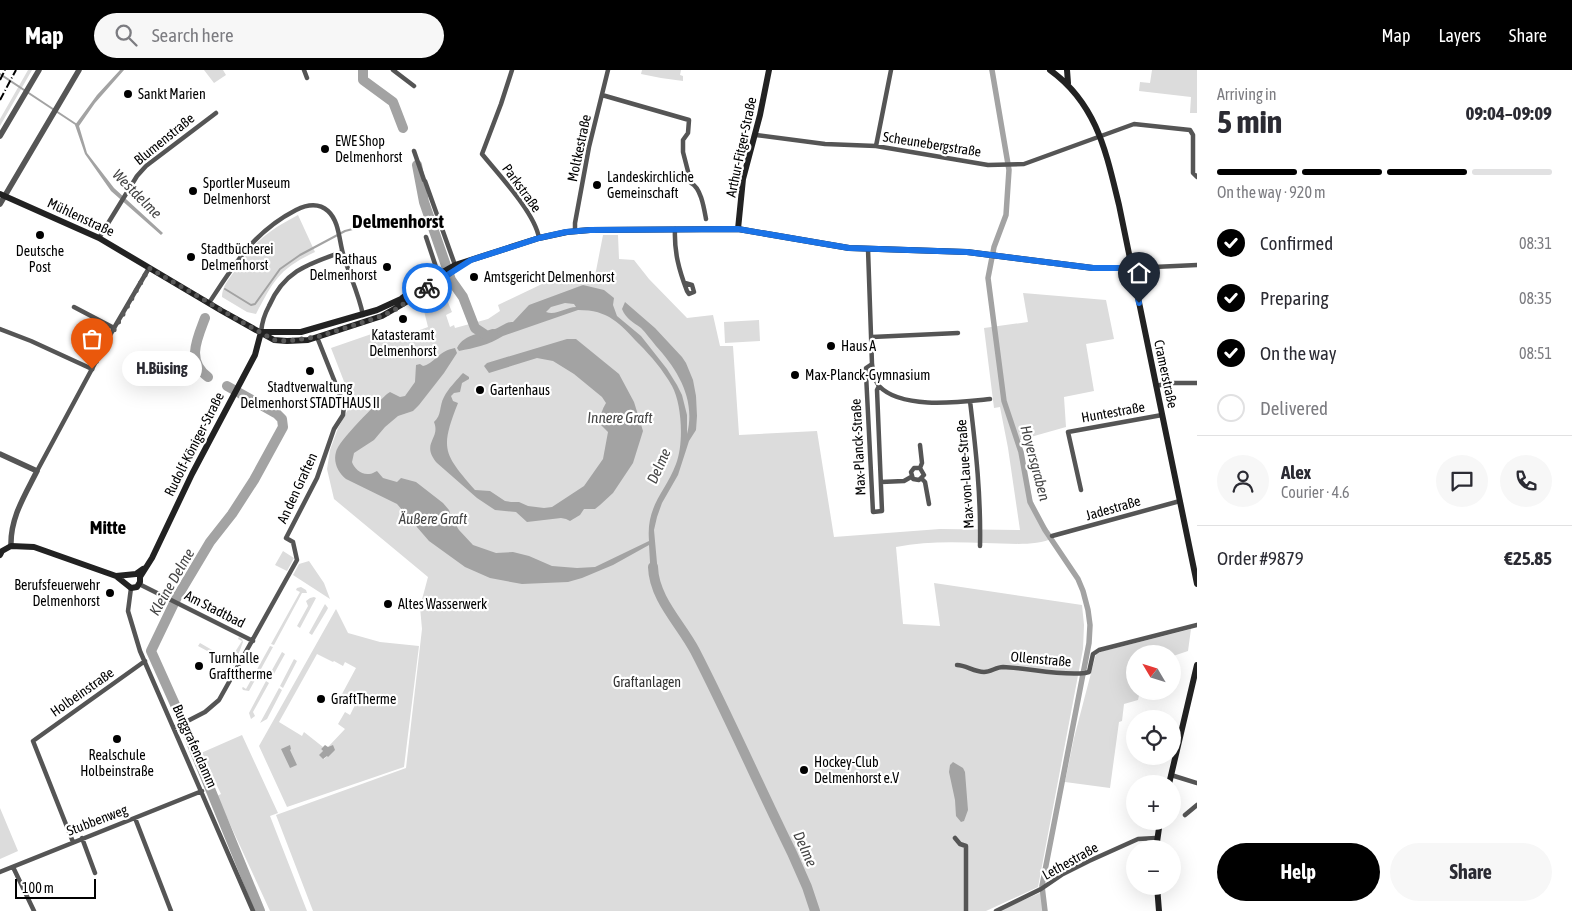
<!DOCTYPE html>
<html lang="en">
<head>
<meta charset="utf-8">
<style>
	body { margin:0; font-family:"Asap Condensed",sans-serif; background:#f7f7f7; color:#2b2b33; height:100vh; display:flex; flex-direction:column; font-size:19px; white-space:nowrap }
	* { box-sizing:border-box; margin:0 }
	p { font-size:16px; color:#7c7c81 }
	.icon { flex:none; width:28px; height:28px; fill:none; stroke:currentColor; stroke-width:2; stroke-linecap:round; stroke-linejoin:round }
	.map { position:relative; flex:1; overflow:hidden }
	.side { display:flex; flex-direction:column; background:#fff; width:375px }
	.side>* { flex:none }
	.needle { width:32px; rotate:308deg }
	.tools { position:absolute; left:1126px; top:575px; display:grid; gap:10px }
	.tools a { display:grid; place-items:center; width:55px; height:55px; border-radius:50%; background:#fff; box-shadow:0 5px 20px #0002; font-size:25px }
	.scale { position:absolute; left:15px; bottom:12px; width:81px; box-sizing:border-box; padding-left:5px; border:2px solid #000; border-top:0; font-size:14px; line-height:18px; white-space:nowrap; color:#000; -webkit-text-stroke:4px #fff; paint-order:stroke }
	.pin { position:absolute; display:grid; place-items:center; width:42px; height:42px; color:#fff; margin:-51px -21px; border-radius:50% 50% 50% 0; rotate:-45deg; box-shadow:0 0 5px #0007 }
	.pin .icon { rotate:45deg }
	.courier { position:absolute; display:grid; place-items:center; width:50px; height:50px; margin:-25px; border:4px solid #1a73e8; border-radius:50%; background:#fff; color:#222; box-shadow:0 1px 6px #0007 }
	.bubble { position:absolute; height:35px; border-radius:18px; background:#fff; box-shadow:0 5px 20px #0002; font-size:16px; font-weight:700; line-height:35px; text-align:center }
	.headline em { font-style:normal; font-weight:700 }
	.headline div { display:flex; flex-direction:column-reverse }
	.headline { display:flex; align-items:center; justify-content:space-between; height:85px; padding:0 20px }
	h1 { font-size:32px; font-weight:700; line-height:38px }
	.bar { display:grid; grid-template-columns:repeat(4,1fr); gap:8px 5px; align-content:center; height:60px; padding:0 20px }
	.bar i { height:6px; border-radius:4px; background:#e1e1e2 }
	.bar .current { background:#000 }
	.bar p { grid-column:span 4 }
	.line { display:flex; align-items:center; gap:12px; padding:0 20px; border-top:1px solid #e1e1e2 }
	.line div { flex:1 }
	.round { display:grid; place-items:center; flex:none; width:52px; height:52px; border-radius:26px; background:#f7f7f7 }
	ol { padding:0 20px; list-style:none }
	li { display:flex; align-items:center; gap:15px; height:55px }
	li p { margin-inline-start:auto }
	li .icon { padding:5px; border-radius:50%; background:#000; color:#fff; stroke-width:4 }
	li:last-child { color:#7c7c81 }
	li i { width:28px; height:28px; border:2px solid #e1e1e2; border-radius:50% }
	.action { display:flex; gap:10px; margin-top:auto; padding:10px 20px }
	.action a { flex:1; height:58px; border-radius:30px; background:#000; color:#fff; font-size:20px; font-weight:700; line-height:58px; text-align:center }
	.action a+a { background:#f7f7f7; color:#2b2b33 }
	header { display:flex; align-items:center; gap:30px; box-sizing:border-box; height:70px; padding:0 25px; background:#000; color:#fff }
	header strong { font-size:24px }
	nav { display:flex; gap:28px; margin-inline-start:auto; font-size:18px }
	.search { width:350px; height:45px; background:#f7f7f7; display:flex; align-items:center; gap:12px; box-sizing:border-box; padding:0 18px; border-radius:28px; color:#7c7c81; font-size:19px }
	main { display:flex; flex:1; min-height:0 }
	.map>svg:first-child { display:block }
	.green { fill:#dcdcdc; fill-rule:evenodd }
	.water { fill:#a3a3a3; fill-rule:evenodd }
	.lines { fill:none; stroke-linecap:round; stroke-linejoin:round }
	.stream { stroke:#a3a3a3; stroke-width:2 }
	.canal { stroke:#a3a3a3; stroke-width:5.5 }
	.river { stroke:#a3a3a3; stroke-width:10 }
	.minor { stroke:#555; stroke-width:4.5 }
	.tertiary { stroke:#555; stroke-width:5.5 }
	.secondary { stroke:#222; stroke-width:6 }
	.rail { stroke:#000; stroke-width:2; stroke-dasharray:8 2.5 1 2.5; stroke-linecap:butt }
	.done { stroke:#595959; stroke-width:5; stroke-dasharray:0 9 }
	.route { stroke:#1a73e8; stroke-width:6 }
	.poi-dot { fill:#000; stroke:#fff; stroke-width:2 }
	.labels { text-anchor:middle; stroke-width:4.5; stroke-linejoin:round; paint-order:stroke }
	.poi-label { font-size:14px; fill:#000; stroke:#fff; text-anchor:start }
	.street-label { font-size:14px; fill:#000; stroke:#fff }
	.park-label { font-size:14px; fill:#333; stroke:#fff }
	.water-label { font-size:15px; font-style:italic; fill:#444; stroke:#fff }
	.district-label { font-size:19px; font-weight:bold; fill:#000; stroke:#fff }
</style>
</head>
<body>
<header>
<strong>Map</strong>
<div class="search"><svg class="icon" aria-label="search" viewBox="0 0 24 24"><circle cx="10" cy="10" r="6"/><path d="M15 15l6 6"/></svg>Search here</div>
<nav><a>Map</a><a>Layers</a><a>Share</a></nav>
</header>
<main>
<div class="map">
<svg width="1197" height="841" viewBox="0 0 1197 841">
	<rect width="100%" height="100%" fill="#fff"/>
	<path class="green" d="M28,0H32L0,56V49Z
		M204,0H223L226,5L214,13Z
		M642,0H681L680,5L683,6V11L661,8L641,4Z
		M1152,0H1197V43H1190L1191,27L1139,21L1140,12L1150,13Z
		M298,145L315,182C279,199 274,210 256,244L247,242L222,227C222,217 228,210 234,202C254,172 266,162 298,145Z
		M603,165H618L619,189L634,190L649,209L687,248L713,245L720,276H733L739,365L817,361L834,467L940,459L1020,460L1008,378L1000,337L994,338L984,258L1028,252L1023,223L1106,230L1114,269L1086,274L1094,321L1064,327L1066,357L1020,370L1032,429L1038,445L1054,468C1033,477 1008,473 985,473C955,472 925,471 896,477L903,554L940,556L934,513L1082,535L1084,555L1083,579L1038,817L986,841H313L276,745L406,698L422,559L420,537L428,507L334,429L327,399L330,380L338,358L352,332L331,278L383,260L387,272L428,257L424,241V232L445,225L452,242L446,245L450,257L454,255L455,258L488,249L500,241L498,235L565,203L595,206Z
		M759,250L760,271L725,273L724,252Z
		M283,481L294,488L287,501L275,495Z
		M309,491L324,513L330,529L293,505L299,494Z
		M301,517L306,520L307,523H302L274,575L271,574L300,522L296,520L297,518Z
		M314,527L316,528L300,558L297,556L308,536L306,531L310,528Z
		M325,534L328,538L327,540L312,565L309,563Z
		M336,539L348,563L380,572L419,576L404,697L287,737L259,676ZM317,584L333,592L334,591L343,596L345,592L356,598L342,624L356,633L350,645L345,642L338,654L345,659L328,677L327,686L324,689L323,681L321,679L323,677L304,662L302,666L279,652Z
		M1191,559L1188,581L1173,586L1172,584H1135V621H1140L1138,630L1124,634L1122,651L1119,652L1110,718L1065,712L1074,668L1096,584L1100,582Z
		M239,567L242,569L243,572L234,596L226,591L229,587L231,588L242,571L238,569Z
		M200,573L226,588L224,590L198,576Z
		M270,576L273,577L249,621L243,620L242,618L243,617L246,619Z
		M282,582L285,584L270,611L267,609Z
		M294,589L297,591L283,618L280,616Z
		M266,611L269,613L253,642L255,646L251,649L249,643Z
		M279,618L282,620L267,649L260,653Z
		M242,665L278,743L270,746L307,841H270L217,726L221,724L201,683Z
		M0,738L18,781L0,789Z
		M1042,822L1044,841H998Z"/>
	<path class="water" d="M120,0H124L95,33L79,56L87,83L114,118L163,163L161,165L111,121L85,84L75,55L97,25Z
		M583,215L604,220L614,228L613,235L617,246L641,266L667,299L677,315L682,325L687,345V364C696,330 678,300 656,276C651,270 646,263 641,258C633,252 626,249 622,239L625,232L655,258L682,287L686,293L693,310L696,326L697,346L696,360L689,371L678,405L662,433L657,447L654,460L658,504L654,511L651,510L649,475L613,495L582,508L568,512L522,514L490,508L465,497L429,471L397,434L346,409C338,403 333,392 336,382C338,371 377,333 387,324L390,322L400,327L405,326L415,312L416,295L420,294L423,296C434,294 438,281 455,278L457,283L444,303L419,335L413,341L398,346L385,357L374,370L354,383L352,392C354,398 361,405 369,404C372,404 374,402 377,401L383,408L397,412L401,408L416,412L443,433L449,440L452,449L459,460L473,475L496,483L513,482L529,486L552,496L577,498L595,497L649,471C646,435 665,423 676,394C684,374 682,334 672,316C663,300 651,286 639,274C619,253 609,240 578,240L503,266C489,275 474,278 459,281L457,278C465,263 481,264 495,259C501,257 507,251 513,252L529,235ZM565,233L574,234L576,237C566,237 556,246 546,242L551,237Z
		M567,269H576L619,304L634,332L643,361L633,393L613,423L600,435L595,439H584L580,445L570,451L566,449L561,448L527,452L516,442L495,440L477,428L437,393C420,373 441,369 434,352C442,345 439,336 444,327C448,319 455,312 461,305L463,303L469,307V309L462,313L460,322L454,323L451,326L453,331L458,333C440,379 443,383 475,420L490,421L505,431L511,432H519L528,436L544,438L552,437L584,416L603,389L608,362L601,355C600,347 601,341 606,333L602,327L574,304L553,291L537,288L489,303L484,296L487,293Z
		M290,675L291,679L290,680L297,695L290,698L281,679Z
		M325,675L328,677L333,675L335,680L328,687L327,686L323,689L319,685L323,681L321,679Z
		M953,692L963,698L965,702L968,740L964,751L961,752L956,746L955,730L949,702L950,695Z"/>
	<g class="lines">
		<path class="stream" d="M0,4L77,55
			M225,219L251,235L255,234L280,199L300,185L345,161L383,151"/>
		<path class="canal" d="M992,0L1009,100L1006,145L994,177L988,208L1004,331L1021,382L1030,432L1045,460L1078,509L1083,521L1088,540L1090,555L1089,573L1042,816L1045,841"/>
		<path class="river" d="M363,0V10L393,32L403,58
			M417,95L424,132L451,210L463,227L475,258L487,266L493,264
			M205,248C197,269 186,291 208,307
			M227,316L277,344L282,349L283,357L254,410L232,444L210,472L176,529L151,581L182,650L260,841
			M653,497C654,529 681,554 695,581C729,647 759,716 792,783L807,817L815,841"/>
		<path class="minor" d="M304,0L307,8
			M393,0L414,16
			M512,0L501,34L482,84C499,105 535,143 539,168
			M602,25L689,50L688,63L683,70V82L691,113C701,118 704,138 706,149
			M756,65L825,74L876,76L988,95L1024,94L1134,54L1190,60L1193,65V103L1197,107
			M876,76L891,0
			M414,81L424,110
			M425,111L455,195
			M675,159C674,182 679,200 687,221L689,224L694,222L692,215L685,213
			M575,161V153L589,77L608,0
			M426,167L439,206
			M99,168L137,106L146,96L216,43
			M868,179L872,294C873,302 874,310 879,316C902,340 960,332 990,329
			M1132,198L1197,195
			M209,233C234,195 253,162 296,140C306,135 318,132 328,141C340,152 339,173 344,187C350,206 359,225 363,245
			M74,237L114,258
			M0,259L31,271L92,299
			M261,262C262,252 264,245 269,236C284,201 308,194 342,182
			M872,267L958,263
			M872,294L866,298V304L873,442L882,441L877,320L879,316
			M1156,316L1169,313H1197
			M970,331C976,380 981,427 980,476
			M920,375L922,393L920,398L924,405L919,410L913,409L911,402L914,398H920
			M37,401L114,258L149,198
			M922,409L925,412L929,434
			M881,412L904,411L911,407
			M1081,420L1068,362L1162,345
			M1052,466L1180,431
			M139,514L253,571
			M131,518L128,541L140,581L253,841
			M957,595C966,595 974,602 984,602C991,602 996,597 1003,597C1030,598 1058,606 1085,603L1089,602L1093,584L1099,580L1197,555
			M174,658L205,642L219,630L297,490L293,472L286,468L317,408L334,359L343,345L344,335L317,267
			M1171,705L1197,713
			M1185,745L1197,735
			M135,748L171,841
			M82,768L95,803
			M955,768L960,774L966,776V841
			M73,772L33,671L145,591
			M13,797L34,841
			M0,802L202,721
			M996,841L1041,819L1063,804L1089,791L1138,769L1156,768"/>
		<path class="tertiary" d="M0,66L39,0
			M0,134L79,0
			M0,384L37,401C25,425 10,448 11,476"/>
		<path class="secondary" d="M1050,0C1097,34 1106,82 1119,135L1197,514
			M1067,0L1068,13
			M0,124L99,168L222,241L274,270L287,271L308,270L382,246L415,227L457,198
			M738,159L743,109L760,45L769,0
			M261,262H301L377,240L401,229L418,216L455,195L539,168L567,162L590,160L738,159L849,178L967,182L1093,198H1132
			M0,485L2,481L11,476L34,477L116,506L131,518L137,517L140,512V507L152,488L192,404L255,285L261,262
			M116,506L136,504L143,499
			M1169,714L1197,595
			M1156,779L1160,751
			M1157,816L1159,841"/>
		<path class="rail" d="M0,10L5,0
			M0,30L16,0"/>
	</g>
	<g class="lines">
		<path class="done" d="M92,299L149,198L249,256L274,270L287,271L317,267L382,246L396,239L427,218"/>
		<path class="route" d="M427,218L471,190L539,168L566,162L590,160L738,159L849,178L967,182L1093,198H1132L1139,233"/>
	</g>
	<g class="poi-dot">
		<circle cx="128" cy="24" r="5"/>
		<circle cx="325" cy="79" r="5"/>
		<circle cx="597" cy="115" r="5"/>
		<circle cx="193" cy="121" r="5"/>
		<circle cx="40" cy="165" r="5"/>
		<circle cx="191" cy="187" r="5"/>
		<circle cx="387" cy="197" r="5"/>
		<circle cx="474" cy="207" r="5"/>
		<circle cx="403" cy="249" r="5"/>
		<circle cx="831" cy="276" r="5"/>
		<circle cx="310" cy="301" r="5"/>
		<circle cx="795" cy="305" r="5"/>
		<circle cx="480" cy="320" r="5"/>
		<circle cx="110" cy="523" r="5"/>
		<circle cx="388" cy="534" r="5"/>
		<circle cx="199" cy="596" r="5"/>
		<circle cx="321" cy="629" r="5"/>
		<circle cx="117" cy="669" r="5"/>
		<circle cx="804" cy="700" r="5"/>
	</g>
	<g class="labels">
		<g class="poi-label">
			<text x="138" y="29">Sankt Marien</text>
			<text x="335" y="76">EWE Shop<tspan x="335" dy="16">Delmenhorst</tspan></text>
			<text x="607" y="112">Landeskirchliche<tspan x="607" dy="16">Gemeinschaft</tspan></text>
			<text x="203" y="118">Sportler Museum<tspan x="203" dy="16">Delmenhorst</tspan></text>
			<text x="201" y="184">Stadtbücherei<tspan x="201" dy="16">Delmenhorst</tspan></text>
			<text x="40" y="186" text-anchor="middle">Deutsche<tspan x="40" dy="16">Post</tspan></text>
			<text x="377" y="194" text-anchor="end">Rathaus<tspan x="377" dy="16">Delmenhorst</tspan></text>
			<text x="484" y="212">Amtsgericht Delmenhorst</text>
			<text x="403" y="270" text-anchor="middle">Katasteramt<tspan x="403" dy="16">Delmenhorst</tspan></text>
			<text x="841" y="281">Haus A</text>
			<text x="805" y="310">Max-Planck-Gymnasium</text>
			<text x="310" y="322" text-anchor="middle">Stadtverwaltung<tspan x="310" dy="16">Delmenhorst STADTHAUS II</tspan></text>
			<text x="490" y="325">Gartenhaus</text>
			<text x="100" y="520" text-anchor="end">Berufsfeuerwehr<tspan x="100" dy="16">Delmenhorst</tspan></text>
			<text x="398" y="539">Altes Wasserwerk</text>
			<text x="209" y="593">Turnhalle<tspan x="209" dy="16">Grafttherme</tspan></text>
			<text x="331" y="634">GraftTherme</text>
			<text x="117" y="690" text-anchor="middle">Realschule<tspan x="117" dy="16">Holbeinstraße</tspan></text>
			<text x="814" y="697">Hockey-Club<tspan x="814" dy="16">Delmenhorst e.V</tspan></text>
		</g>
		<g class="street-label">
			<text transform="translate(164 69) rotate(-39)" y="5">Blumenstraße</text>
			<text transform="translate(932 74) rotate(9)" y="5">Scheunebergstraße</text>
			<text transform="translate(741 77) rotate(-78)" y="5">Arthur-Fitger-Straße</text>
			<text transform="translate(579 78) rotate(-78)" y="5">Moltkestraße</text>
			<text transform="translate(522 118) rotate(54)" y="5">Parkstraße</text>
			<text transform="translate(81 147) rotate(25)" y="5">Mühlenstraße</text>
			<text transform="translate(1166 304) rotate(78)" y="5">Cramerstraße</text>
			<text transform="translate(1113 342) rotate(-10)" y="5">Huntestraße</text>
			<text transform="translate(194 374) rotate(-63)" y="5">Rudolf-Königer-Straße</text>
			<text transform="translate(858 377) rotate(-93)" y="5">Max-Planck-Straße</text>
			<text transform="translate(965 404) rotate(-94)" y="5">Max-von-Laue-Straße</text>
			<text transform="translate(297 418) rotate(-65)" y="5">An den Graften</text>
			<text transform="translate(1113 438) rotate(-16)" y="5">Jadestraße</text>
			<text transform="translate(215 539) rotate(27)" y="5">Am Stadtbad</text>
			<text transform="translate(1041 589) rotate(5)" y="5">Ollenstraße</text>
			<text transform="translate(82 622) rotate(-35)" y="5">Holbeinstraße</text>
			<text transform="translate(195 676) rotate(66)" y="5">Burggrafendamm</text>
			<text transform="translate(97 750) rotate(-21)" y="5">Stubbenweg</text>
			<text transform="translate(1070 791) rotate(-29)" y="5">Lethestraße</text>
		</g>
		<g class="park-label">
			<text x="647" y="617">Graftanlagen</text>
		</g>
		<g class="water-label">
			<text transform="translate(137 124) rotate(45)" y="5">Westdelme</text>
			<text x="620" y="353">Innere Graft</text>
			<text transform="translate(1035 393) rotate(75)" y="5">Hoyersgraben</text>
			<text transform="translate(659 396) rotate(-66)" y="5">Delme</text>
			<text x="433" y="454">Äußere Graft</text>
			<text transform="translate(172 512) rotate(-60)" y="5">Kleine Delme</text>
			<text transform="translate(805 779) rotate(66)" y="5">Delme</text>
		</g>
		<g class="district-label">
			<text x="398" y="158">Delmenhorst</text>
			<text x="108" y="464">Mitte</text>
		</g>
	</g>
</svg>
<div class="tools">
<a><svg class="needle" viewBox="-14 -14 28 28"><path d="M0-13l5 13h-10z" fill="#e53935"/><path d="M0 13l5-13h-10z" fill="#7c7c81"/></svg></a>
<a><svg class="icon" aria-label="locate" viewBox="0 0 24 24"><circle cx="12" cy="12" r="6"/><path d="M12 2v4M12 18v4M2 12h4M18 12h4"/></svg></a>
<a>+</a>
<a>−</a>
</div>
<div class="scale">100 m</div>
<div class="pin" style="left:92px;top:299px;background:#ea580c"><svg class="icon" aria-label="bag" viewBox="0 0 24 24"><path d="M5 8h14l-1 12H6zM9 8a3 3 0 0 1 6 0"/></svg></div>
<div class="pin" style="left:1139px;top:233px;background:#1f2937"><svg class="icon" aria-label="home" viewBox="0 0 24 24"><path d="M3 11l9-7 9 7M6 9v11h12V9"/></svg></div>
<div class="courier" style="left:427px;top:218px"><svg class="icon" aria-label="bike" viewBox="0 0 24 24"><circle cx="6" cy="16" r="4"/><circle cx="18" cy="16" r="4"/><path d="M6 16l4-8h5l3 8M10 8l3 8H6M13 5h3"/></svg></div>
<div class="bubble" style="left:122px;top:281px;width:80px">H.Büsing</div>
</div>
<section class="side">
<div class="headline"><div><h1>5 min</h1><p>Arriving in</p></div><em>09:04–09:09</em></div>
<div class="bar"><i class="current"></i><i class="current"></i><i class="current"></i><i></i><p>On the way · 920 m</p></div>
<ol>
<li><svg class="icon" aria-label="check" viewBox="0 0 24 24"><path d="M5 12l5 5 9-10"/></svg>Confirmed<p>08:31</p></li>
<li><svg class="icon" aria-label="check" viewBox="0 0 24 24"><path d="M5 12l5 5 9-10"/></svg>Preparing<p>08:35</p></li>
<li><svg class="icon" aria-label="check" viewBox="0 0 24 24"><path d="M5 12l5 5 9-10"/></svg>On the way<p>08:51</p></li>
<li><i></i>Delivered</li>
</ol>
<div class="line" style="height:90px"><a class="round"><svg class="icon" aria-label="person" viewBox="0 0 24 24"><circle cx="12" cy="8" r="4"/><path d="M4 21q1-7 8-7t8 7"/></svg></a><div><b>Alex</b><p>Courier · 4.6</p></div><a class="round"><svg class="icon" aria-label="chat" viewBox="0 0 24 24"><path d="M4 5h16v11H9l-5 4z"/></svg></a><a class="round"><svg class="icon" aria-label="phone" viewBox="0 0 24 24"><path d="M5 4h4l2 5-3 2q2 4 5 5l2-3 5 2v4C11 20 4 13 5 4z"/></svg></a></div>
<div class="line" style="height:65px"><div>Order #9879</div><b>€25.85</b></div>
<div class="action"><a>Help</a><a>Share</a></div>
</section>
</main>
</body>
</html>
